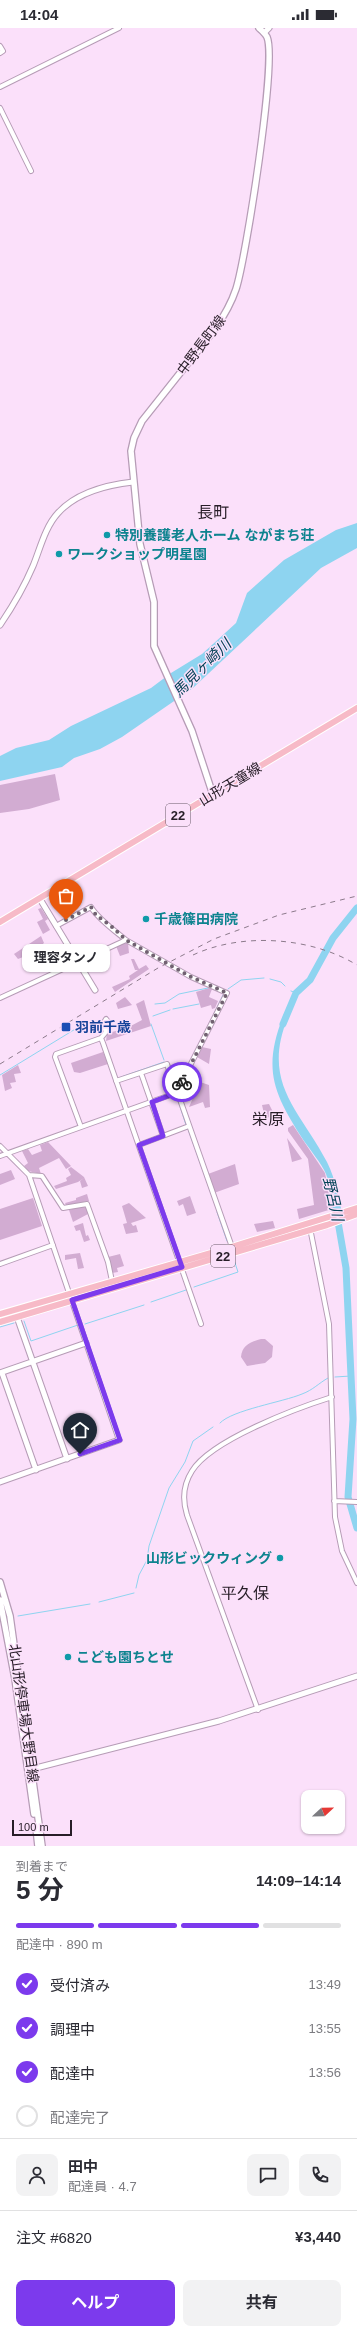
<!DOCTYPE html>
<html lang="ja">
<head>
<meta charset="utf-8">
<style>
	body { margin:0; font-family:Helvetica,"Noto Sans JP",sans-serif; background:#f2f2f3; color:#2b2b33; height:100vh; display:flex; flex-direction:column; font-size:15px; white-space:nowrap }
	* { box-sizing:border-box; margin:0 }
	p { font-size:13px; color:#7c7c81 }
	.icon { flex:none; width:22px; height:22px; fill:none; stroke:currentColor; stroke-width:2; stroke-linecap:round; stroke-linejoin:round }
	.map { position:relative; height:1818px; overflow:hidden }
	.side { display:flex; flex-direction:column; background:#fff; flex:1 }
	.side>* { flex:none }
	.needle { width:26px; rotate:68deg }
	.buttons { position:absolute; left:301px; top:1762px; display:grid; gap:8px }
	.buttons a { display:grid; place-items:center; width:44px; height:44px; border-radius:8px; background:#fff; box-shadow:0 1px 3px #0004; font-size:20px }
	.scale { position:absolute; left:12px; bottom:10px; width:60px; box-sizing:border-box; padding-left:4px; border:2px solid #271d27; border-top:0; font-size:11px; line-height:14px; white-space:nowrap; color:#271d27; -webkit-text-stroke:3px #fbe0fa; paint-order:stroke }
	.pin { position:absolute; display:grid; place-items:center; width:34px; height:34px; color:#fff; margin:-41px -17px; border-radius:50% 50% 50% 0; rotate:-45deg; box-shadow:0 0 4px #0007 }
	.pin .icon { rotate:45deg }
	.courier { position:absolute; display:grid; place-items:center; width:40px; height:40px; margin:-20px; border:3px solid #7c3aed; border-radius:50%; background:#fff; color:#222; box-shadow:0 1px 5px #0007 }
	.bubble { position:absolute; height:28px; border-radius:8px; background:#fff; box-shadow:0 1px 3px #0004; font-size:13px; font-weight:700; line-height:28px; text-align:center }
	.head em { font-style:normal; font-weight:700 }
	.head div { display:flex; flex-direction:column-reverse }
	.head { display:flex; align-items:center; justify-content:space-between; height:68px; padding:0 16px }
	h1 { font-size:26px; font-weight:700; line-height:30px }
	.bar { display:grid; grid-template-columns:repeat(4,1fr); gap:6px 4px; align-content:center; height:48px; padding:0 16px }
	.bar i { height:5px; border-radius:3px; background:#e1e1e2 }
	.bar .current { background:#7c3aed }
	.bar p { grid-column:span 4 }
	.line { display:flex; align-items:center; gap:10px; padding:0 16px; border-top:1px solid #e1e1e2 }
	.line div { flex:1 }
	.round { display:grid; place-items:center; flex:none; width:42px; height:42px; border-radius:8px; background:#f2f2f3 }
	ol { padding:0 16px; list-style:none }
	li { display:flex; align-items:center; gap:12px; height:44px }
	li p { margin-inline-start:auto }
	li .icon { padding:4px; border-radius:50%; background:#7c3aed; color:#fff; stroke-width:4 }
	li:last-child { color:#7c7c81 }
	li i { width:22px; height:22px; border:2px solid #e1e1e2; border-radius:50% }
	.button { display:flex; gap:8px; margin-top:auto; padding:8px 16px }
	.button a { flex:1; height:46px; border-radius:8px; background:#7c3aed; color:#fff; font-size:16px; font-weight:700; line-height:46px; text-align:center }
	.button a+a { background:#f2f2f3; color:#2b2b33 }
	.status { display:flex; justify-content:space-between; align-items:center; height:28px; padding:0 20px; background:#fff; direction:ltr }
	.status svg { height:11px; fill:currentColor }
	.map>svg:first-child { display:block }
	.green { fill:#d2acd2 }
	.water { fill:#8ed4f0 }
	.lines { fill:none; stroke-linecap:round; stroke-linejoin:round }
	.stream { stroke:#8ed4f0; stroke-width:1 }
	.river { stroke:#8ed4f0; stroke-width:7 }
	.minor-casing { stroke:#b69cb6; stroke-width:6 }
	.tertiary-casing { stroke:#b69cb6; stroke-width:7 }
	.secondary-casing { stroke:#b69cb6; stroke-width:8 }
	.primary-casing { stroke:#fff; stroke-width:8 }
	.minor { stroke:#fff; stroke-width:4 }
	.tertiary { stroke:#fff; stroke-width:5 }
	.secondary { stroke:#fff; stroke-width:5.5 }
	.primary { stroke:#f7bac7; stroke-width:6 }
	.rail { stroke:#8c7a8b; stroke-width:1; stroke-dasharray:5 5; stroke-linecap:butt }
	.done { stroke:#716171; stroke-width:4; stroke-dasharray:0 7.2 }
	.route { stroke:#7c3aed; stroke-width:5 }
	.culture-dot { fill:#0f9aa8; stroke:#fbe0fa; stroke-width:1.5 }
	.transit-dot { fill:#1a4fb4; stroke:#fbe0fa; stroke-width:1.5 }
	.labels { text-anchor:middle; stroke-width:3; stroke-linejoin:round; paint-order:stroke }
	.shield { fill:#fbe0fa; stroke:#675866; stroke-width:1 }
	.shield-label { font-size:13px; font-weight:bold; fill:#271d27 }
	.street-label { font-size:14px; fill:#271d27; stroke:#fbe0fa }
	.culture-label { font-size:14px; font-weight:bold; fill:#0d838f; stroke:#fbe0fa; text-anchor:start }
	.transit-label { font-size:14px; font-weight:bold; fill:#164399; stroke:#fbe0fa; text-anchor:start }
	.water-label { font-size:15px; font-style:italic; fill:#044357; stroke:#fbe0fa }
	.quarter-label { font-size:16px; fill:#271d27; stroke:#fbe0fa }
</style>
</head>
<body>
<div class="status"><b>14:04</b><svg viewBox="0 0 49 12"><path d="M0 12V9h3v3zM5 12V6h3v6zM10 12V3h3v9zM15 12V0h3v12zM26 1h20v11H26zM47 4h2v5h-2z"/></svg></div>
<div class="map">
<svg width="357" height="1818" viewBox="0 0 357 1818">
	<rect width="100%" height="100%" fill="#fbe0fa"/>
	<path class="green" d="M55,746L60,772L29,781L0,785V757Z
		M41,880L48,891L45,893L50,902L43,906L37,894L43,891L38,881Z
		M41,908L44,915L38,920L22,925L23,929L18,931L14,926Z
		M123,915H128L129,925L120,928L116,918Z
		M131,931H134L139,941L146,937L149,941L115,964L112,959L130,951L129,948L138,942H135Z
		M209,960L212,961L209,969L218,973L215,980L212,981L211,977L201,980L196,964Z
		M125,969L132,977L118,981L116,975Z
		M144,972L151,998L106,1013L107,1005L125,1001L142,992L136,976Z
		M202,1019L211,1021L209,1036L197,1029Z
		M103,1024L108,1036L80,1045L74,1044L71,1035Z
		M18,1037L21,1045L14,1046L16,1054L10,1055L12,1060L5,1063L2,1047Z
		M200,1054L209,1057L210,1079L205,1080L203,1074L189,1079Z
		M269,1076L275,1088L265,1090L262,1077Z
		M293,1097L325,1145L332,1181L299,1191L297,1181L314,1177L308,1131L288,1103V1100Z
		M287,1110L302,1131L292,1134Z
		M48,1114L71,1138L66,1141L59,1130L39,1140L41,1146L28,1143L24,1138L28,1135L22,1123L28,1121L32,1127L42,1123L40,1117Z
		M235,1136L239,1156L214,1165L208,1146Z
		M71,1139L84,1149L88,1158L82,1160L80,1153L84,1150L78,1154L56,1161L54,1158L67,1153L66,1150L71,1147L68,1141Z
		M11,1142L15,1151L0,1157V1146Z
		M87,1166L89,1173L66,1177L65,1175L76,1172V1170Z
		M190,1168L196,1185L187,1188L183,1176L179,1178L177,1173Z
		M33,1170L42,1198L0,1212V1181Z
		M129,1175L146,1190L131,1195L133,1198L136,1197L138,1204L126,1206L123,1196L127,1195L122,1178Z
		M83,1178L86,1180L88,1186L73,1194L69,1182Z
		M273,1193L275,1200L257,1204L254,1196Z
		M83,1195L86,1208L88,1207L90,1212L84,1214L80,1202L76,1203L74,1198Z
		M80,1225L84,1240L78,1241L76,1230L65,1232V1227Z
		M120,1226L124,1238L117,1240L118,1244L112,1245L108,1229Z
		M261,1311H265L273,1318L272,1329L265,1335L247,1338L241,1329C242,1317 251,1314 261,1311Z"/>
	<path class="water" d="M357,495V520L321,540L193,660L122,709L100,721L74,730L62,739L0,753V728L16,720L49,712L71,698L151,660L171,645L202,626L224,606L236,595L247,565L284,532L336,502Z
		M284,986L288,989C261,1055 299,1081 327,1134C336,1152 340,1175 344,1195L334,1197C332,1181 332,1162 326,1146C321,1135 311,1123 304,1113C273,1065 262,1041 284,986Z"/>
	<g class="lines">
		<path class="stream" d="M270,951L281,954L285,958
			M228,961L241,952L264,950
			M291,963L296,965
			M155,976L165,975L179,966L208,960
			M173,981L199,976
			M153,988L170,982
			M151,996L164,1032
			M202,1011L223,967
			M0,1047L77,1000L96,993
			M121,1049L164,1034
			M177,1069L186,1097
			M188,1101L216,1179
			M217,1184L227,1213
			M194,1259L238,1244L233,1229
			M151,1274L186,1262
			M24,1293L31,1313L78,1297
			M85,1296L144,1277
			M0,1299L14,1295
			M335,1349L351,1348
			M220,1395C232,1382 283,1374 302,1366C313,1362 319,1355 328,1350
			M136,1560L139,1547L147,1532L149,1518L169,1460L185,1434L193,1413L213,1399
			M99,1574L134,1565
			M18,1588L90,1576"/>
		<path class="river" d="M283,996L296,965L310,952L333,910L357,880
			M337,1188L346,1240L351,1348L353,1391L348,1469L357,1500"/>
		<g class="minor-casing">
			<path id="minor" d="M0,18L3,23L0,25
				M0,59L119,0
				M0,80L31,143
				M56,898L91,879C97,890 115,903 126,912
				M0,970L126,912L191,949L227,965L176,1065L0,1128
				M106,1004L109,995L106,991L103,996L106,1004L101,1010L103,1015L201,1296
				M141,1045L163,1108
				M116,1053L167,1036L176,1065
				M177,1063L232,1219
				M81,1099L55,1029L56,1026L101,1010
				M139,1117L189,1098
				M0,1118L29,1147L119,1412
				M29,1147L42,1148L63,1180L87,1176L108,1234L112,1253
				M310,1200L329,1296L335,1489L342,1523L357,1555
				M0,1236L53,1217
				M334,1473L357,1474
				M258,1682L187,1487C182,1471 183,1457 192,1443C211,1412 297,1380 332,1369"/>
		</g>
		<g class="tertiary-casing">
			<path id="tertiary" d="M264,5L269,0
				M0,597C13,578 24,559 33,538C40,521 45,499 58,485C77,464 106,457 133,454
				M40,871L95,962
				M17,1289L67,1431
				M0,1345L86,1315
				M2,1345L36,1442
				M0,1454L119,1412
				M32,1741L219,1693L357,1648"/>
		</g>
		<g class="secondary-casing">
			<path id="secondary" d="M213,767L192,703L154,618V574L140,516L131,423L134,410L142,393L215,301C224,288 231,276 236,261C246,230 277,32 267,9C265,5 261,2 259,0
				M0,1554L10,1588L42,1818
				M0,1572L15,1651L34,1786
				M36,1800L38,1818"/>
		</g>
		<g class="primary-casing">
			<path id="primary" d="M0,894L357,680
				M0,1286L232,1219L357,1180
				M0,1294L327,1197L357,1186"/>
		</g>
		<use href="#minor" class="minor"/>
		<use href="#tertiary" class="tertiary"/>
		<use href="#secondary" class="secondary"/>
		<use href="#primary" class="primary"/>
		<path class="rail" d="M193,927C242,904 311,909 357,937
			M0,1036L158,940L214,911L279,887L357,868"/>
	</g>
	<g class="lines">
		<path class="done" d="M66,892L91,879L96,887L111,898L126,912L191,949L227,965L182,1054"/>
		<path class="route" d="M80,1426L120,1412L72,1272L182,1239L139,1117L163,1108L152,1074L176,1065L182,1054"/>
	</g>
	<g class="culture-dot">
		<circle cx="107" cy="507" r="4"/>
		<circle cx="59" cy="526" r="4"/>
		<circle cx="146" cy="891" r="4"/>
		<circle cx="280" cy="1530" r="4"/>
		<circle cx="68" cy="1629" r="4"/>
	</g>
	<rect class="transit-dot" x="61" y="994" width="10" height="10" rx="2"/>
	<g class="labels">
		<g class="shield">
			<rect x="166" y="776" width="24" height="22" rx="3"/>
			<rect x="211" y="1217" width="24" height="22" rx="3"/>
		</g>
		<g class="shield-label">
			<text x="178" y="792">22</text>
			<text x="223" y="1233">22</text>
		</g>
		<g class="street-label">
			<text transform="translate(201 317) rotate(-53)" y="5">中野長町線</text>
			<text transform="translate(230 756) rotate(-31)" y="5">山形天童線</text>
			<text transform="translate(24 1685) rotate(82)" y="5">北山形停車場大野目線</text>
		</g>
		<g class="culture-label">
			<text x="115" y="512">特別養護老人ホーム ながまち荘</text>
			<text x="67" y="531">ワークショップ明星園</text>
			<text x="154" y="896">千歳篠田病院</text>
			<text x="272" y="1535" text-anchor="end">山形ビックウィング</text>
			<text x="76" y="1634">こども園ちとせ</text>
		</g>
		<g class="transit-label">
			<text x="75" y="1004">羽前千歳</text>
		</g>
		<g class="water-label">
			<text transform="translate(202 640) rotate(-45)" y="5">馬見ヶ崎川</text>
			<text transform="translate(333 1171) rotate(77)" y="5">野呂川</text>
		</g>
		<g class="quarter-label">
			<text x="213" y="490">長町</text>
			<text x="268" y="1097">栄原</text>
			<text x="245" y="1571">平久保</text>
		</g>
	</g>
</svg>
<div class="buttons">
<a><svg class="needle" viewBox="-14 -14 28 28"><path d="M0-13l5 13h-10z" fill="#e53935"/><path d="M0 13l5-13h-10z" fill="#7c7c81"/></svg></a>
</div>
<div class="scale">100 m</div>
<div class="pin" style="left:66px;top:892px;background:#ea580c"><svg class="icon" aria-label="bag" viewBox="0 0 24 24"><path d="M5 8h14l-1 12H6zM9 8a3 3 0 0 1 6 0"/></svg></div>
<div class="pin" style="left:80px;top:1426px;background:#1f2937"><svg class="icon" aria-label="home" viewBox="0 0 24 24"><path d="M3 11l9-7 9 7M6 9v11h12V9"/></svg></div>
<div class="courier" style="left:182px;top:1054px"><svg class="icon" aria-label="bike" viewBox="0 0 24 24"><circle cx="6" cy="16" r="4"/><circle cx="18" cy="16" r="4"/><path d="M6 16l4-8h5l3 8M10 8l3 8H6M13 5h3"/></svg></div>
<div class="bubble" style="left:22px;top:916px;width:88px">理容タンノ</div>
</div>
<section class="side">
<div class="head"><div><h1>5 分</h1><p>到着まで</p></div><em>14:09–14:14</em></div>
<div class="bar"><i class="current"></i><i class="current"></i><i class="current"></i><i></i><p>配達中 · 890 m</p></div>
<ol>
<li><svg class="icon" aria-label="check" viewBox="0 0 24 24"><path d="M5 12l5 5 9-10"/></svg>受付済み<p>13:49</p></li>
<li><svg class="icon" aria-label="check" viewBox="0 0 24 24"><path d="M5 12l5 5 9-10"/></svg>調理中<p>13:55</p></li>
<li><svg class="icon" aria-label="check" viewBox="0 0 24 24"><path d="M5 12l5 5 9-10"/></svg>配達中<p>13:56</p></li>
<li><i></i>配達完了</li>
</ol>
<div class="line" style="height:72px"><a class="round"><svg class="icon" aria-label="person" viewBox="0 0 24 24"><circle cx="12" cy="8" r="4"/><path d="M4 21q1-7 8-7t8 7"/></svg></a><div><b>田中</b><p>配達員 · 4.7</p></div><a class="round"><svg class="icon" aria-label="chat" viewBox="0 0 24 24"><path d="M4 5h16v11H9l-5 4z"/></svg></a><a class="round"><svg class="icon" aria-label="phone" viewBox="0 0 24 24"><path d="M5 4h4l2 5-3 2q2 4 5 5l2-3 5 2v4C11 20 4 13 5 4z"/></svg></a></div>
<div class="line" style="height:52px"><div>注文 #6820</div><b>¥3,440</b></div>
<div class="button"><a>ヘルプ</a><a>共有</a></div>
</section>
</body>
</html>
